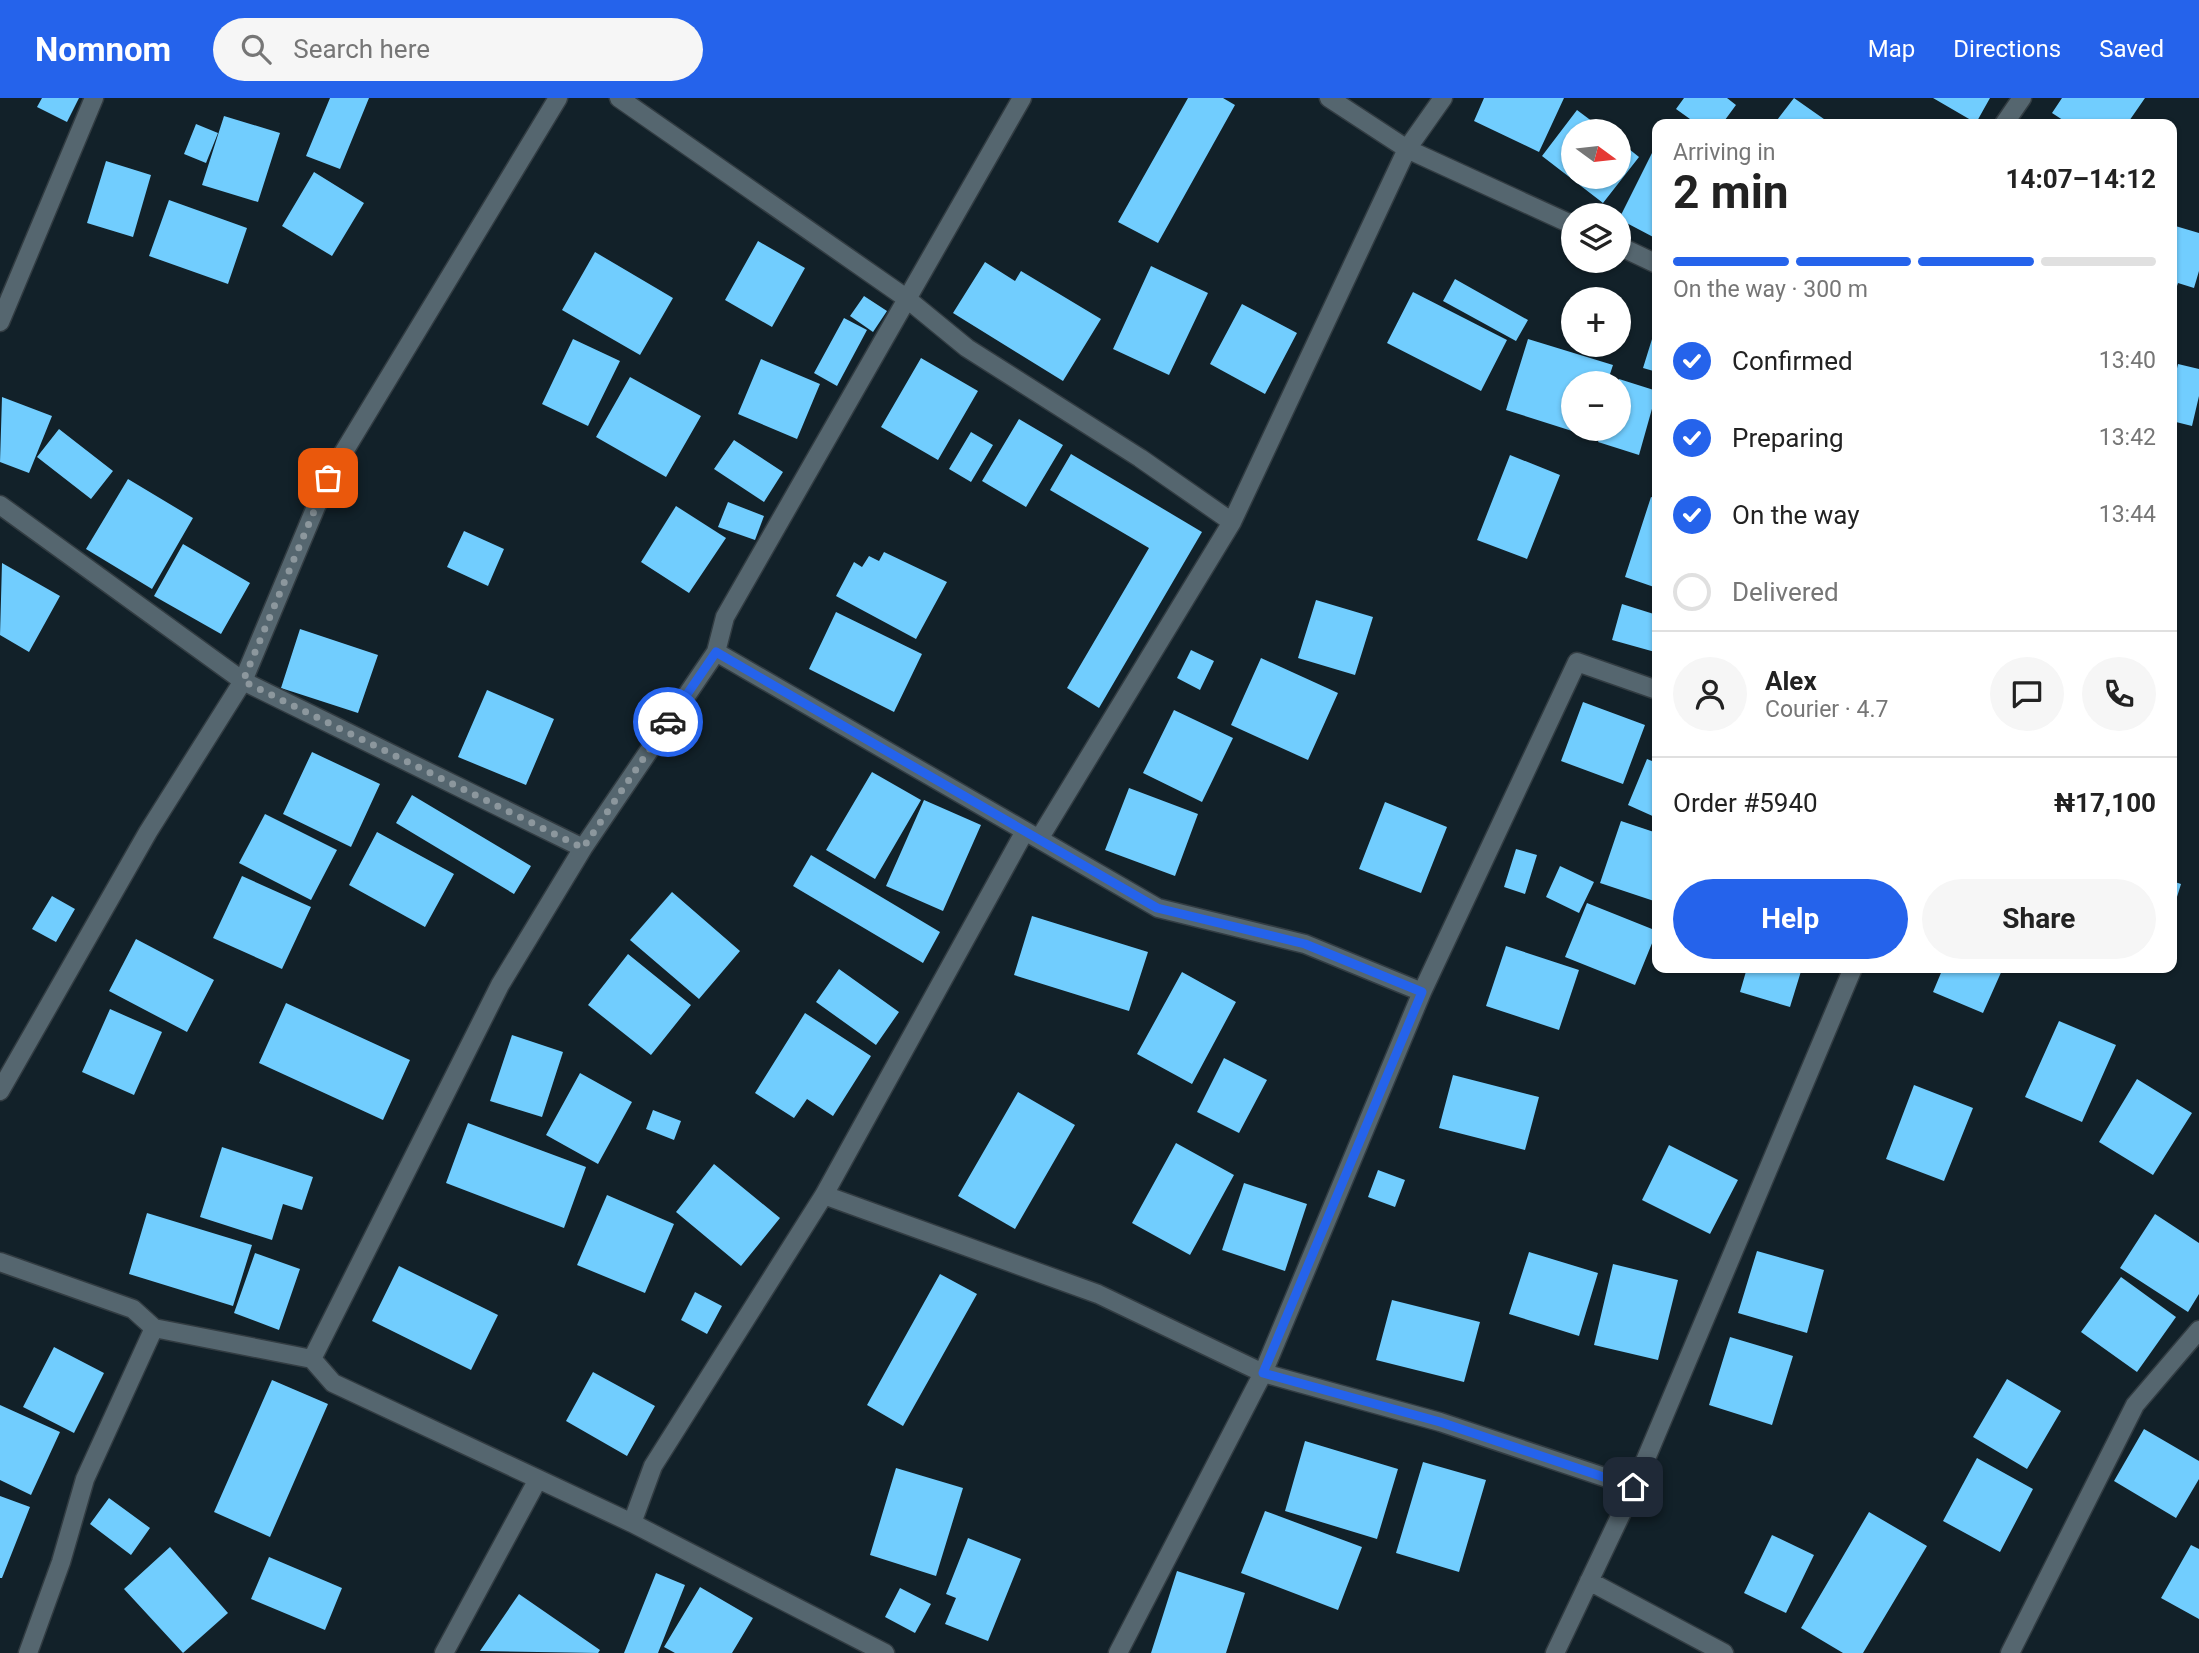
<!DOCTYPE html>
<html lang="en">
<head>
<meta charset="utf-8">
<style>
	body { margin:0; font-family:Roboto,sans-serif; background:#f6f6f6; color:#222; height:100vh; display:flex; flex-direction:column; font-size:26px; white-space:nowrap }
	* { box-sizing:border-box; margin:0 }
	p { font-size:23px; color:#767676 }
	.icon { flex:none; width:38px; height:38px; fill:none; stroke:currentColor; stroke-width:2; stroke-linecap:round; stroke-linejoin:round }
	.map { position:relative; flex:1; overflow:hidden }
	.side { position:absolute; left:1652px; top:21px; width:525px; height:854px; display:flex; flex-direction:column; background:#fff; border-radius:14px; box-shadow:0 2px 5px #0004 }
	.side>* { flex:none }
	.needle { width:46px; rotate:105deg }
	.buttons { position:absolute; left:1561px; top:21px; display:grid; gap:14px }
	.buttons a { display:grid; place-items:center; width:70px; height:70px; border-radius:50%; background:#fff; box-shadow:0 2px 5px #0004; font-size:35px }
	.pin { position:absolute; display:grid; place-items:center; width:60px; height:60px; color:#fff; margin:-30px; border-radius:14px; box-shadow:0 4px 10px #0006 }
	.courier { position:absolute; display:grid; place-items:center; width:70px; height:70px; margin:-35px; border:5px solid #2563eb; border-radius:50%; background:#fff; color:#222; box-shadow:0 2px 9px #0007 }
	.headline em { font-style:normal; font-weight:700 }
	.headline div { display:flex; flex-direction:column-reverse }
	.headline { display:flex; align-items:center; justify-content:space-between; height:119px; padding:0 21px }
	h1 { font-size:46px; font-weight:700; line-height:52px }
	.bar { display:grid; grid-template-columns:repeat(4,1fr); gap:10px 7px; align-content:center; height:84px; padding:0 21px }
	.bar i { height:9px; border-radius:5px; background:#e0e0e0 }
	.bar .on { background:#2563eb }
	.bar p { grid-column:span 4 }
	.line { display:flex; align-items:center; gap:18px; padding:0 21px; border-top:2px solid #e0e0e0 }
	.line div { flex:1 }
	.round { display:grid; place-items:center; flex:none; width:74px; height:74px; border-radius:37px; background:#f6f6f6 }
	ol { padding:0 21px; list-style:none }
	li { display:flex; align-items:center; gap:21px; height:77px }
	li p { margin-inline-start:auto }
	li .icon { padding:7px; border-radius:50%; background:#2563eb; color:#fff; stroke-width:4 }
	li:last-child { color:#767676 }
	li i { width:38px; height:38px; border:4px solid #e0e0e0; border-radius:50% }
	.button { display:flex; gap:14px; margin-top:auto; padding:14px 21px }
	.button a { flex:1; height:80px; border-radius:42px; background:#2563eb; color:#fff; font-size:28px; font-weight:700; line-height:80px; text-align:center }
	.button a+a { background:#f6f6f6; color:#222 }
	header { display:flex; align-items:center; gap:42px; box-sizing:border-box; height:98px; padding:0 35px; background:#2563eb; color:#fff }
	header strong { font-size:33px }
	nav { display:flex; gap:38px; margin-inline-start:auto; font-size:24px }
	.search { width:490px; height:63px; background:#f6f6f6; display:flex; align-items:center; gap:18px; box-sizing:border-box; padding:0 24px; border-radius:38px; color:#767676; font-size:26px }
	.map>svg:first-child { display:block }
	.building { fill:#71cdfe }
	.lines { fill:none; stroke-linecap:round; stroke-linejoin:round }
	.minor-casing { stroke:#323c42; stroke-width:21 }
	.minor { stroke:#55666f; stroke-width:18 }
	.done { stroke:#8c979d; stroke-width:7; stroke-dasharray:0 12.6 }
	.route { stroke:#2563eb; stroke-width:9 }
</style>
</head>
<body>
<header>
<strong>Nomnom</strong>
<div class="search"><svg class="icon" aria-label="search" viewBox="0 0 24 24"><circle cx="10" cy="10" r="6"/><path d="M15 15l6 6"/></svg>Search here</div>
<nav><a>Map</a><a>Directions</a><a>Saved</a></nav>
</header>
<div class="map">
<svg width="2199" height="1555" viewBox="0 0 2199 1555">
	<rect width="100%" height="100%" fill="#122129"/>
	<path class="building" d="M42,0H79L67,24L37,9Z
		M330,0H369L340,71L306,58Z
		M1188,0H1223L1235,7L1158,145L1118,124Z
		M1484,0H1564L1539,54L1474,23Z
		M1684,0H1727L1736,7L1722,26H1697L1676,11Z
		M1794,0L1831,26H1774Z
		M1933,0H1990L1976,25Z
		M2062,0H2145L2127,26H2069L2052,15Z
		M1577,12L1605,33H1573V79H1619V43L1639,59L1603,105L1542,58Z
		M224,18L280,35L258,104L202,87Z
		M196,26L218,35L206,65L184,56Z
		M1653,53L1657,56V141L1619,121Z
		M106,63L151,77L133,139L87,125Z
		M314,74L364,105L332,158L282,128Z
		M169,102L247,130L228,186L149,158Z
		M2172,127L2199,135V173L2194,190L2178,185L2172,203Z
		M758,143L805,170L772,229L725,202Z
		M595,154L673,200L640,257L562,212Z
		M985,164L1015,183L1021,173L1101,221L1063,283L953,215Z
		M1151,168L1208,195L1169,277L1113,251Z
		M1455,181L1528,222L1516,243L1443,203Z
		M1413,194L1507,242L1481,293L1387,245Z
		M864,198L887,213L873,234L850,218Z
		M1242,206L1297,235L1265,296L1210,266Z
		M844,220L867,232L837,288L814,275Z
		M1657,225V274L1643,270Z
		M573,241L620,263L588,328L542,306Z
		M1528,241L1613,267L1607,285H1573V331H1593L1591,339L1506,312Z
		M921,260L978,293L938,362L881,329Z
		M761,261L820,286L797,341L738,316Z
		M2178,266L2199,271V298L2192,328L2172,323V292Z
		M630,279L701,318L666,379L596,339Z
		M1619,281L1657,293L1639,357L1598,344L1603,331H1619Z
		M2,299L52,318L29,375L0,364Z
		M1019,321L1063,347L1026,409L982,383Z
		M59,331L113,373L91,401L37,359Z
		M971,334L993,347L971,384L949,371Z
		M734,342L783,374L764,404L714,371Z
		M1071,356L1202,434L1099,610L1067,590L1149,450L1050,392Z
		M1510,357L1560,377L1527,461L1477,442Z
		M128,381L193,420L152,491L86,451Z
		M1651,399L1657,401V490L1625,479Z
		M728,404L764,418L755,442L718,429Z
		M676,408L726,440L689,495L641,464Z
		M464,433L504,451L488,488L447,469Z
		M183,446L250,485L221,536L154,498Z
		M884,454L947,484L916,541L836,498L854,464L862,469L869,458L879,463Z
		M2,465L60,498L29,554L0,537Z
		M1316,502L1373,519L1355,577L1298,560Z
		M1622,506L1657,517L1655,554L1612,542Z
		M836,514L922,556L894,614L809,571Z
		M300,531L378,557L358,615L281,590Z
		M1191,552L1214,563L1200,592L1177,580Z
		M1261,560L1338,595L1308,662L1231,627Z
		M487,592L554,621L526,687L458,659Z
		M1583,604L1645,627L1623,686L1561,663Z
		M1174,612L1233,640L1202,704L1143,675Z
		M312,654L380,686L351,749L283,716Z
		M1647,661L1657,665V720L1628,707Z
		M872,674L921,702L875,781L826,752Z
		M1129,690L1198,716L1175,778L1105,752Z
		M412,697L531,768L514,796L396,725Z
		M924,702L981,727L943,813L886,788Z
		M1385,704L1447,729L1421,795L1359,771Z
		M265,716L337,752L311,802L239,765Z
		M1621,723L1657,735V804L1600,785Z
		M377,734L454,776L425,829L349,787Z
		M1516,751L1537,757L1525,796L1504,789Z
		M811,757L940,834L923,865L793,788Z
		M1560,768L1594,784L1579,815L1546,799Z
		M242,778L311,809L282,871L213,840Z
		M2172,783L2181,786L2172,815Z
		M672,794L740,853L699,901L630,842Z
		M52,798L75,811L56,844L32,831Z
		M1587,805L1657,833L1635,887L1565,859Z
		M1032,818L1148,854L1129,913L1014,877Z
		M136,841L214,882L187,934L109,893Z
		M1506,848L1579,872L1559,932L1486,908Z
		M628,856L691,907L651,957L588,907Z
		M1747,870H1802L1790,909L1740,894Z
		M1943,870H2003L1983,915L1933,894Z
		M839,871L899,914L876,947L816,904Z
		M1182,874L1236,904L1192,986L1137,956Z
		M286,905L410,962L383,1022L259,965Z
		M110,911L162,934L134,997L82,974Z
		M805,915L871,958L833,1018L807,1001L794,1020L755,995Z
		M2059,923L2116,947L2082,1024L2025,999Z
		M512,937L563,954L542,1019L490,1003Z
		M1224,960L1267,982L1239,1035L1197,1014Z
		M580,975L632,1004L598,1066L546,1037Z
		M1453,977L1539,999L1525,1052L1439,1030Z
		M2137,981L2192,1015L2153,1077L2099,1044Z
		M1914,987L1973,1010L1944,1083L1886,1061Z
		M1018,994L1075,1027L1015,1131L958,1098Z
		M653,1012L681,1023L674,1042L646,1031Z
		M468,1025L586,1069L564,1130L446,1085Z
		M1176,1045L1234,1077L1190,1157L1132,1125Z
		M1669,1047L1738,1082L1710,1136L1642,1102Z
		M222,1049L313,1079L302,1112L283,1106L272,1142L200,1119Z
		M714,1066L780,1120L741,1168L676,1114Z
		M1378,1072L1405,1082L1395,1109L1368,1099Z
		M1244,1085L1307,1106L1285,1173L1222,1152Z
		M607,1097L674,1126L645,1195L577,1167Z
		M147,1115L252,1147L233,1208L129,1176Z
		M2155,1116L2199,1145V1196L2188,1214L2120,1170Z
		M1757,1153L1824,1172L1807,1235L1738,1215Z
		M1529,1154L1598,1175L1579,1238L1509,1216Z
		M255,1155L300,1171L279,1232L234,1215Z
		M1613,1166L1678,1182L1658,1262L1594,1247Z
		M399,1168L498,1217L471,1272L372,1223Z
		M940,1176L977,1196L903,1328L867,1307Z
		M2121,1179L2176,1219L2137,1274L2081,1234Z
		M695,1194L722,1208L707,1236L681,1222Z
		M1392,1202L1480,1224L1464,1284L1376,1262Z
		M1730,1239L1793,1258L1772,1327L1709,1307Z
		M54,1249L104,1275L74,1335L23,1309Z
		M593,1274L655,1308L627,1358L566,1323Z
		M2007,1281L2061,1313L2027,1371L1973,1339Z
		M272,1282L328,1306L270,1439L214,1414Z
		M0,1307L60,1334L31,1397L0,1382Z
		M2144,1331L2199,1363V1381L2176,1420L2114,1383Z
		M1305,1343L1398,1371L1377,1441L1285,1413Z
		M1977,1360L2033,1391L2000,1454L1943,1423Z
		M1423,1364L1486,1382L1459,1474L1396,1455Z
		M896,1370L963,1390L936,1478L870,1457Z
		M0,1398L30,1409L2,1480H0Z
		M109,1400L150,1430L131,1457L90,1426Z
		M1265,1413L1362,1449L1338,1512L1241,1475Z
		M1869,1414L1927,1448L1863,1555H1843L1801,1530Z
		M1772,1437L1814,1457L1786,1515L1744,1495Z
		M968,1440L1021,1461L988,1543L945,1526L956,1500L946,1496Z
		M2191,1447L2199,1451V1521L2161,1500Z
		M170,1449L228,1515L183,1555L124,1491Z
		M269,1459L342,1490L325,1532L251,1501Z
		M1177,1473L1245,1495L1226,1555H1151Z
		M656,1475L685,1487L658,1555H624Z
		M700,1489L753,1520L732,1555H675L664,1549Z
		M900,1490L931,1506L915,1535L885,1519Z
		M519,1496L600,1552L598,1555L480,1553Z"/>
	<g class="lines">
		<g class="minor-casing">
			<path id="minor" d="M619,0L906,200L967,250L1140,360L1232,424
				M1329,0L1407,51L1443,0
				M2004,26L2022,0
				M1619,148L1657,166
				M0,224L94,0
				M0,407L243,583L583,750
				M716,554L1158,810L1305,846L1422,894
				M1039,741L1232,424L1407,51L1573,127
				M0,993L148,734L243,583L328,380L558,0
				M824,1097L1098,1196L1263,1275L1440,1324L1634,1389
				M0,1164L133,1211L154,1230L312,1261L333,1285L632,1425L885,1555
				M312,1261L500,887L583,750L716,554L725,519L1022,0
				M632,1425L653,1368L824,1097L1025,733
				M1589,1483L1724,1555
				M28,1555L61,1464L85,1381L154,1230
				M444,1555L537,1383
				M1118,1555L1263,1275L1422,894L1577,564L1657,592
				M1555,1555L1634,1389L1853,870
				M2010,1555L2135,1307L2199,1232"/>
		</g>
		<use href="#minor" class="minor"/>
	</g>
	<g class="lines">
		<path class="done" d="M328,380L243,583L583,750L668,624"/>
		<path class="route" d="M668,624L716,554L1157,810L1305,846L1422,894L1263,1275L1440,1324L1633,1389"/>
	</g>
</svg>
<div class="buttons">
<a><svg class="needle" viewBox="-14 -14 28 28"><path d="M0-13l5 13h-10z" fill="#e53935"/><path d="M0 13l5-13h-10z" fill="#767676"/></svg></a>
<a><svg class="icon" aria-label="layers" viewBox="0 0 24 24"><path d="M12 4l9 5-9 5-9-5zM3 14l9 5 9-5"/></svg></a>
<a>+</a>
<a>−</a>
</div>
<div class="pin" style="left:328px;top:380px;background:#ea580c"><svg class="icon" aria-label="bag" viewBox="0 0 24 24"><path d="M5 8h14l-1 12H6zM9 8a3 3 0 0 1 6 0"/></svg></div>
<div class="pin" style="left:1633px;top:1389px;background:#1f2937"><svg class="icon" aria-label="home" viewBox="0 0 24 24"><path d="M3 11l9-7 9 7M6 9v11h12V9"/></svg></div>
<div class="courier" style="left:668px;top:624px"><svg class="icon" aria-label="car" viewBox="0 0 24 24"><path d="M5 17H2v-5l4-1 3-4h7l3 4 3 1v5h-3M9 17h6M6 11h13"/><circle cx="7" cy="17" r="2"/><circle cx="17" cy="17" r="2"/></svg></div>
<section class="side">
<div class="headline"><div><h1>2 min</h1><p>Arriving in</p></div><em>14:07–14:12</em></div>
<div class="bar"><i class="on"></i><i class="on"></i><i class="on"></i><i></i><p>On the way · 300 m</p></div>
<ol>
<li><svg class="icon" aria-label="check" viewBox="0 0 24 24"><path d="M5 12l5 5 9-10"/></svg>Confirmed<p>13:40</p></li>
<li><svg class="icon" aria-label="check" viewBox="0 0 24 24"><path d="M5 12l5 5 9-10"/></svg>Preparing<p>13:42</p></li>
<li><svg class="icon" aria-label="check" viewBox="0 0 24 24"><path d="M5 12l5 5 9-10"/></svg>On the way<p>13:44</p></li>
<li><i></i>Delivered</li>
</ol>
<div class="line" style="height:126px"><a class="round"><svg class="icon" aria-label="person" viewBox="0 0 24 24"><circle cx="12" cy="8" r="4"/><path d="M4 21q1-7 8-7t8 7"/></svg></a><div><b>Alex</b><p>Courier · 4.7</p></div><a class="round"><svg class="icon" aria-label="chat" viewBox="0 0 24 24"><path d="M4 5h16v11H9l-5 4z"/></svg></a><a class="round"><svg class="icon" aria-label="phone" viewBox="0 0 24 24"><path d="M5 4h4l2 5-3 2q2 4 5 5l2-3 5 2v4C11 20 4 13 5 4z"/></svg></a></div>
<div class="line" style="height:91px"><div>Order #5940</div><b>₦17,100</b></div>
<div class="button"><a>Help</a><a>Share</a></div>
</section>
</div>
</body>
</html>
